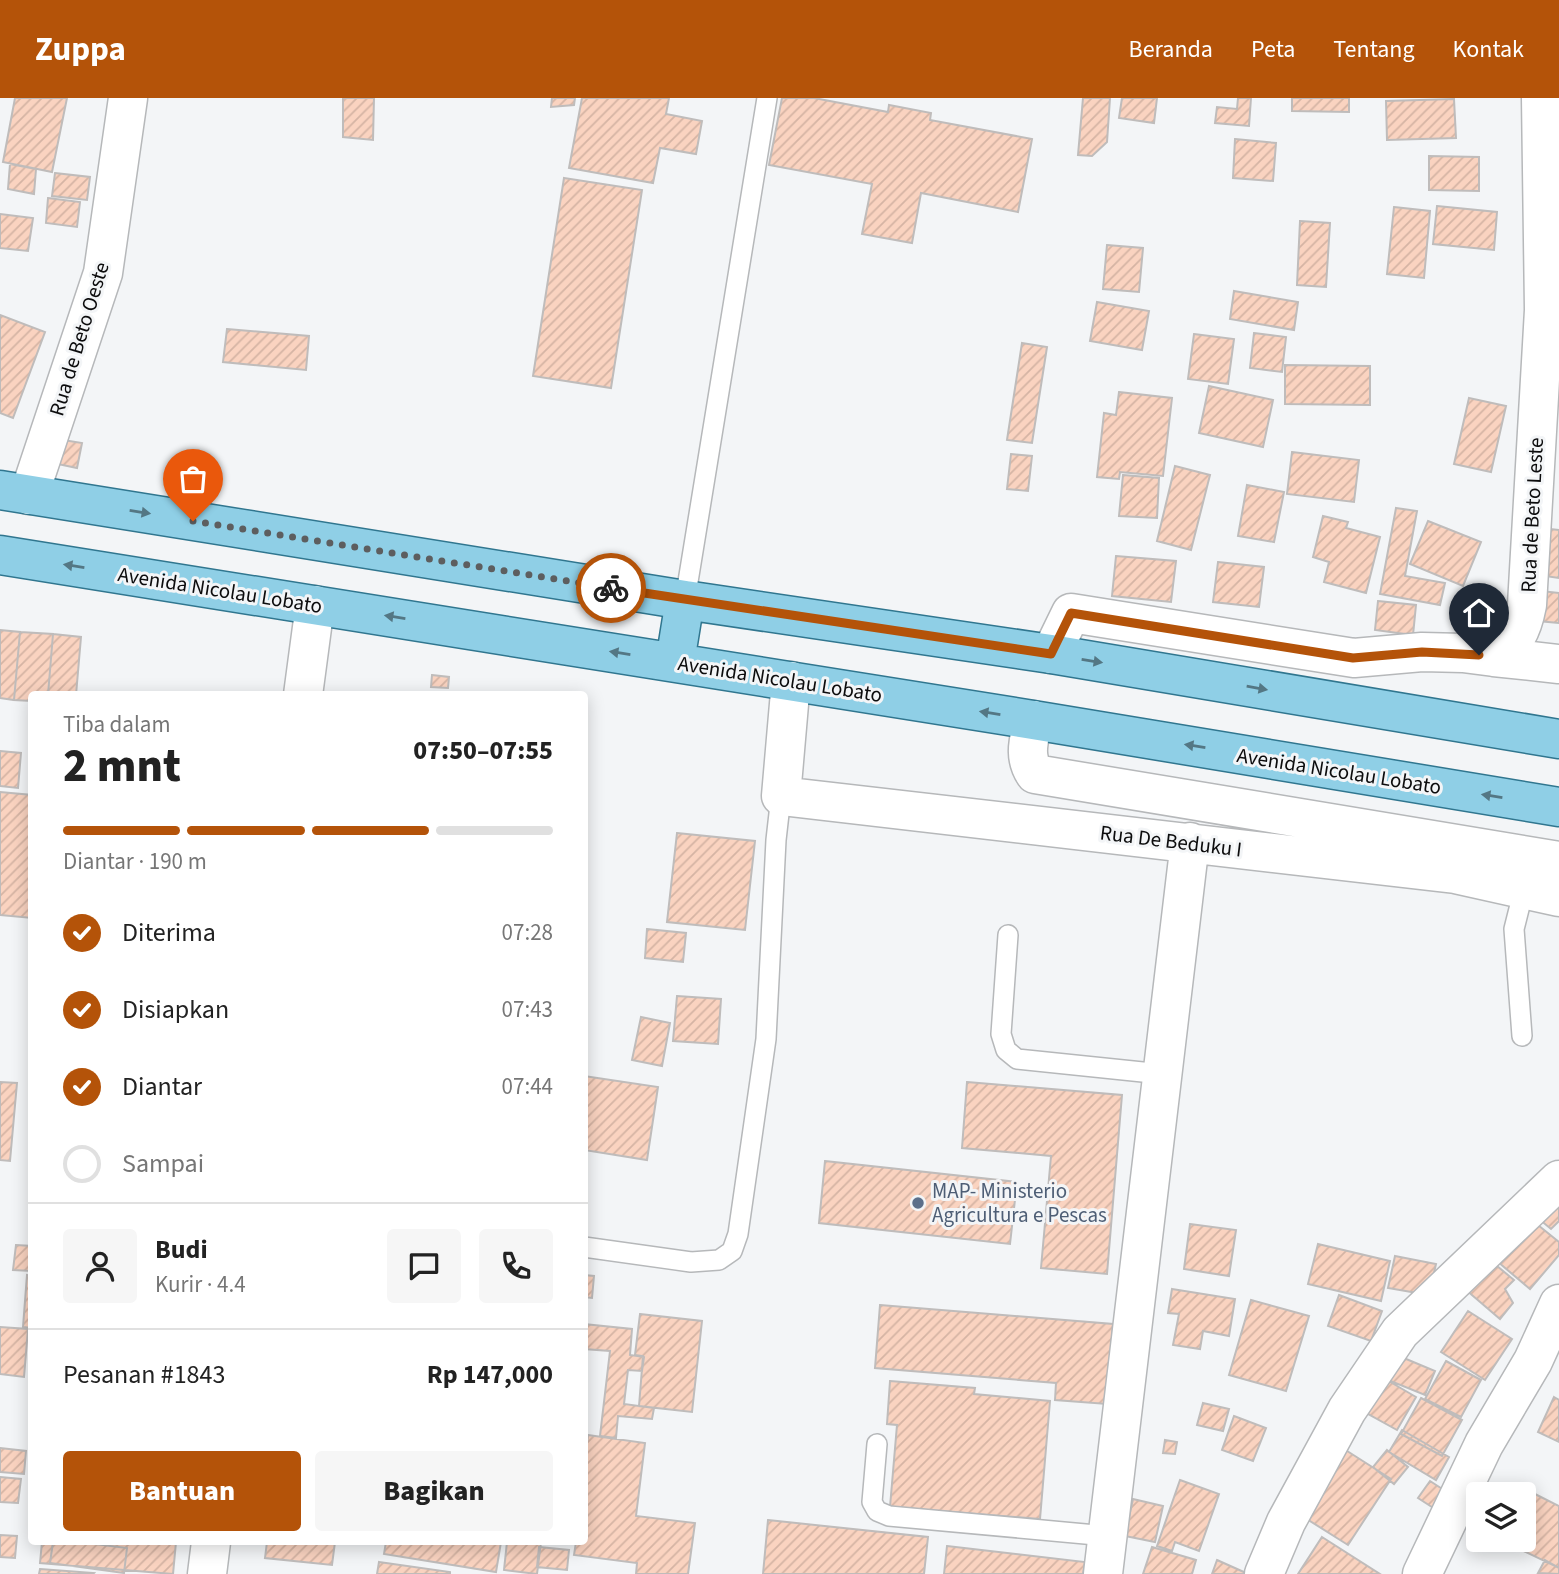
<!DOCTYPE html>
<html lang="id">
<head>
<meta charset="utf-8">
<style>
	body { margin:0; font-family:"Source Sans 3",sans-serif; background:#f6f6f6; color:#222; height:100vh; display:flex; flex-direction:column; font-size:26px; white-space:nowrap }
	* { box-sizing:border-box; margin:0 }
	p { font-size:23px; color:#767676 }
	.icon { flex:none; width:38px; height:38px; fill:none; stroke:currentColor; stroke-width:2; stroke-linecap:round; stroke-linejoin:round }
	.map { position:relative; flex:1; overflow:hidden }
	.drawer { position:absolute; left:28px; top:593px; width:560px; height:854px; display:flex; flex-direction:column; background:#fff; border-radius:7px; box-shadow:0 4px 18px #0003 }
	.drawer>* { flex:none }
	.controls { position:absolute; left:1466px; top:1384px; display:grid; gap:14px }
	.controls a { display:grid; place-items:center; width:70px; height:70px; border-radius:7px; background:#fff; box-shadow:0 4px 18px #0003; font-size:35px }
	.pin { position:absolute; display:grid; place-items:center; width:60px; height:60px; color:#fff; margin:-72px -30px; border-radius:50% 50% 50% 0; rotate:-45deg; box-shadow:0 0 7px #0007 }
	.pin .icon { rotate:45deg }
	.courier { position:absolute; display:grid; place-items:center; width:70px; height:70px; margin:-35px; border:5px solid #b45309; border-radius:50%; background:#fff; color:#222; box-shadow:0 2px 9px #0007 }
	.overview em { font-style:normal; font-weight:800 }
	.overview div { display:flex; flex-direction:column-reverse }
	.overview { display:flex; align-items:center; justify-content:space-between; height:119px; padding:0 35px }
	h1 { font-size:46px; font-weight:800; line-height:52px }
	.bar { display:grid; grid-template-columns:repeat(4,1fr); gap:10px 7px; align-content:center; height:84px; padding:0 35px }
	.bar i { height:9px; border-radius:5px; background:#e0e0e0 }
	.bar .current { background:#b45309 }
	.bar p { grid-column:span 4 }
	.line { display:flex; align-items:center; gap:18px; padding:0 35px; border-top:2px solid #e0e0e0 }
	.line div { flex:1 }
	.round { display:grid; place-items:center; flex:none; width:74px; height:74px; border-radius:7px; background:#f6f6f6 }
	ol { padding:0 35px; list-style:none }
	li { display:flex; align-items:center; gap:21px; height:77px }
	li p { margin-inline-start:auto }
	li .icon { padding:7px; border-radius:50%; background:#b45309; color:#fff; stroke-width:4 }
	li:last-child { color:#767676 }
	li i { width:38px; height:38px; border:4px solid #e0e0e0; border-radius:50% }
	.cta { display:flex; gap:14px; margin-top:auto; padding:14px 35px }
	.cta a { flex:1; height:80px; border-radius:7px; background:#b45309; color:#fff; font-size:28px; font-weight:800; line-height:80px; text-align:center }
	.cta a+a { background:#f6f6f6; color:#222 }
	header { display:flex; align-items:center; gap:42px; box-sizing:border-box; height:98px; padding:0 35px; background:#b45309; color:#fff }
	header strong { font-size:33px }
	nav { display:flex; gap:38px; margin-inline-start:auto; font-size:24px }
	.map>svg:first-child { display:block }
	.building { fill:url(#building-hatch); stroke:#bfbcbb; stroke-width:2 }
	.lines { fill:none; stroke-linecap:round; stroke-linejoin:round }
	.lane-casing { stroke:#b6b8ba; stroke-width:22 }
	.street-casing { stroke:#b6b8ba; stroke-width:41 }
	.primary-casing { stroke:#30768f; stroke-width:41 }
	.lane { stroke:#fff; stroke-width:19 }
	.street { stroke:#fff; stroke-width:38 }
	.primary { stroke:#8fcfe6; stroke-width:38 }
	.oneway { fill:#547784 }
	.done { stroke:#5d5e5f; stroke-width:7; stroke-dasharray:0 12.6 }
	.route { stroke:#b45309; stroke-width:9 }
	.service-dot { fill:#5c6f8a; stroke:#f3f5f7; stroke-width:2.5 }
	.labels { text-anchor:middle; stroke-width:6; stroke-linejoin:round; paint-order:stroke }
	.street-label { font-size:21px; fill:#0c0c0d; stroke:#f3f5f7 }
	.service-label { font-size:21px; fill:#4e5e75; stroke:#f3f5f7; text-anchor:start }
</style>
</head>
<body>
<header>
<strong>Zuppa</strong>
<nav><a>Beranda</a><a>Peta</a><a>Tentang</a><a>Kontak</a></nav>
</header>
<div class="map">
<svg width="1559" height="1476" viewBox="0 0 1559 1476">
	<defs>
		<pattern id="building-hatch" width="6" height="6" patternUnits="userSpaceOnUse" patternTransform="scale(1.75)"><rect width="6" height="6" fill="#fad3c0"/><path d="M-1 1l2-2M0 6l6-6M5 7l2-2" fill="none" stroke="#d5b4a4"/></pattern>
	</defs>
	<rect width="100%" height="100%" fill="#f3f5f7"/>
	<path class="building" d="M15,0H67L52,74L3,64Z
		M343,0H374L373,42L343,39Z
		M552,0H575L574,7L551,9Z
		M582,0H669L666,16L702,23L696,56L660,50L653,85L569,70Z
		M782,0H814L888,14L889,7L931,15L930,22L1032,41L1018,114L921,95L912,145L862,136L872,86L769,67Z
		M1083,0H1110L1107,44L1092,58L1078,57Z
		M1122,0H1157L1154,25L1119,20Z
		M1238,0H1251L1249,28L1215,25L1217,9L1237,11Z
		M1292,0H1349V14L1292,13Z
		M1454,1L1456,40L1387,42L1386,3Z
		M1235,41L1276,45L1273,83L1233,80Z
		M1429,58L1479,59V93L1429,92Z
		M10,66L36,71L34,96L8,91Z
		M55,75L90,79L87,102L52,98Z
		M564,80L642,92L611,290L533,278Z
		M48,100L80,104L77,129L46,125Z
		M1437,108L1497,114L1494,152L1433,146Z
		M1394,109L1430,113L1424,180L1387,176Z
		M0,116L33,120L28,153L0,150Z
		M1300,123L1330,125L1326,189L1297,187Z
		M1107,147L1143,150L1139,194L1103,191Z
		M1234,193L1298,204L1294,232L1230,221Z
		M1097,204L1149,213L1142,252L1090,243Z
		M0,217L45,234L13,320L0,315Z
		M227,231L309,238L306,272L223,264Z
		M1254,235L1286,239L1282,274L1250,270Z
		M1194,236L1234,241L1228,286L1188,281Z
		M1022,245L1047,249L1032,345L1007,342Z
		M1285,267L1370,268V307L1285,306Z
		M1209,288L1273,302L1263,349L1199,335Z
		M1119,294L1172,300L1163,378L1120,374L1119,381L1097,379L1104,315L1116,317Z
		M1469,300L1506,308L1491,374L1454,366Z
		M57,341L82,345L77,370L53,365Z
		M1292,354L1359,362L1354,404L1287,396Z
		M1011,356L1032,358L1028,393L1007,391Z
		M1175,368L1210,377L1191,452L1157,443Z
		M1123,377L1159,380L1157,420L1119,418Z
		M1247,387L1284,394L1274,444L1238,438Z
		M1396,410L1417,413L1405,478L1445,485L1440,507L1380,496Z
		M1323,418L1348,424L1346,430L1380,439L1366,495L1324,484L1329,464L1313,459Z
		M1428,423L1481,444L1463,488L1410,466Z
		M1550,431L1559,432V480L1545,478Z
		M1116,458L1176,463L1171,504L1112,498Z
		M1218,464L1264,469L1259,509L1213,504Z
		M1541,493L1559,495V525L1538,523Z
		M1378,503L1416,507L1413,537L1375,532Z
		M0,532L20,534L14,602L0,600Z
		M20,534L53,536L48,597H32V603L14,602Z
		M53,536L81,539L76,597H48Z
		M432,577L449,579L448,590L431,589Z
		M0,653L21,655L18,690L0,688Z
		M0,694L32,697V820L0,817Z
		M677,735L755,743L745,832L667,824Z
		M647,831L686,835L683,864L645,860Z
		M677,898L721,901L718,946L673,943Z
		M641,919L670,925L662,968L632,962Z
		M584,978L658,989L647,1062L584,1052Z
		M0,984L17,985L10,1063L0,1062Z
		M967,984L1122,997L1107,1176L1041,1170L1051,1058L962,1050Z
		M825,1063L1017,1084L1010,1146L819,1125Z
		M1559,1099V1123L1551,1131L1539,1121Z
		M1533,1123L1559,1144V1157L1530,1191L1498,1164Z
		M1190,1126L1236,1132L1229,1178L1184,1171Z
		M1318,1146L1390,1163L1381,1203L1308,1186Z
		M16,1147L32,1148V1173L13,1172Z
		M1395,1158L1436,1166L1429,1197L1388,1190Z
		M1491,1163L1514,1182L1505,1191L1513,1205L1500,1221L1466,1192Z
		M27,1177L32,1178V1230L23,1229Z
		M584,1177L594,1178L592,1200L584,1199Z
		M1172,1191L1235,1201L1229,1238L1203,1233L1200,1251L1173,1247L1179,1216L1168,1215Z
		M1339,1197L1382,1213L1371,1243L1328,1228Z
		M1251,1202L1309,1218L1286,1293L1229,1277Z
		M880,1207L1113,1226L1107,1306L1055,1302L1056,1285L875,1270Z
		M1468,1213L1512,1241L1485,1282L1441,1254Z
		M640,1216L702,1223L692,1314L639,1308L643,1258L635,1257Z
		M584,1226L632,1231L630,1257L644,1259L642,1273L628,1272L624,1306L654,1310L652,1321L618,1318L616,1340L600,1338L610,1253L584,1251Z
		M0,1229L28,1231L24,1279L0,1276Z
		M1399,1258L1435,1273L1425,1297L1388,1282Z
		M1446,1263L1481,1282L1461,1319L1425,1301Z
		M1380,1278L1416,1299L1397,1332L1361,1312Z
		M890,1283L975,1290L974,1296L1050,1303L1040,1421L890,1409L897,1327L887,1326Z
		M1554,1299L1559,1302V1344L1538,1334Z
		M1421,1300L1462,1322L1442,1358L1401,1336Z
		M1203,1305L1229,1311L1223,1333L1197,1327Z
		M1234,1318L1266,1330L1253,1363L1222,1352Z
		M1402,1332L1449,1359L1436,1382L1389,1354Z
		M588,1337L645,1345L636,1418L695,1425L688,1476H636L637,1465L574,1457L576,1444H584V1370Z
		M1165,1342L1177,1344L1175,1356L1163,1355Z
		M0,1350L26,1353L24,1376L0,1374Z
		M1344,1351L1391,1381L1348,1447L1302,1418Z
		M1387,1352L1408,1369L1394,1386L1373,1369Z
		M0,1379L21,1381L18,1405L0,1404Z
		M1180,1382L1219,1396L1199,1453L1175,1444L1172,1453L1157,1448Z
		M1430,1383L1450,1396L1438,1413L1418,1400Z
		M1533,1395L1559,1408V1470L1509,1446L1511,1442H1524V1414Z
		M1133,1401L1163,1408L1155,1444L1125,1438Z
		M768,1422L928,1439L924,1476H763Z
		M0,1437L17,1438L15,1460L0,1459Z
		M1322,1439L1380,1476H1298Z
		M42,1444H176L173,1476L40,1465Z
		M53,1444H79L127,1450L124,1475L50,1465Z
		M267,1444H335L332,1467L265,1460Z
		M386,1444H501L496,1474L384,1456Z
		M507,1444H541L537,1476L504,1472Z
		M947,1448L1085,1464L1083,1476H944Z
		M539,1449L569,1452L567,1472L537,1469Z
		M1152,1449L1196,1462L1192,1476H1143Z
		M1217,1462L1246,1475V1476H1212Z
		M1545,1462L1559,1470V1476L1538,1475Z
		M379,1464L450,1474V1476H377Z
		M40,1471L94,1475L93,1476H39Z"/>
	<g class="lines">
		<g class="lane-casing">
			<path id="lane" d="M685,502L767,0
				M1008,837L1001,936L1006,952L1017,961L1162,976
				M1522,938L1514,831L1524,791
				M584,1149L691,1164L719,1162L732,1153L738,1136L766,941L776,742L781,698
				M877,1346L872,1404L877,1413L889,1418L1107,1438"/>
		</g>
		<g class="street-casing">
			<path id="street" d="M29,397L103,175L128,0
				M1051,556L1071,515L1354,560L1422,554L1463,555L1494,559C1516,544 1522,533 1527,507L1544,212L1541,0
				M1494,559L1559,566
				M791,583L781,698L1455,776L1559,799
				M303,597L315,507
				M1033,622C1029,642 1023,658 1035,676L1559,763
				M207,1476L211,1444
				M1103,1476L1190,744
				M1264,1476L1286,1424L1347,1312L1400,1234L1559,1082
				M1422,1476L1484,1346L1533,1263L1559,1206"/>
		</g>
		<g class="primary-casing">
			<path id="primary" d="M0,392L685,502L1051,556L1559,641
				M0,457L1033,622L1559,709
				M675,564L685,502"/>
		</g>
		<use href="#lane" class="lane"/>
		<use href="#street" class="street"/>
		<use href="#primary" class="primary"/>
	</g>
	<defs><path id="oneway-solid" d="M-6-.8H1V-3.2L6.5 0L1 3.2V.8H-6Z" transform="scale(1.75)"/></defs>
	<g class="oneway">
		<use href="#oneway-solid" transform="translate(140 414) rotate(9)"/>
		<use href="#oneway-solid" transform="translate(74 468) rotate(-171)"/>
		<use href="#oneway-solid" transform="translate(395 519) rotate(-171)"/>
		<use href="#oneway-solid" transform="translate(620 555) rotate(-171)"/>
		<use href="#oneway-solid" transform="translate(1092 563) rotate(9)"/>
		<use href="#oneway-solid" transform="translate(1257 590) rotate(10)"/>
		<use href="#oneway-solid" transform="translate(990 615) rotate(-171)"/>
		<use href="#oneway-solid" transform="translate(1195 648) rotate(-171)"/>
		<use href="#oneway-solid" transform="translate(1492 698) rotate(-171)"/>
	</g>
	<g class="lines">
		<path class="done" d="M193,423L611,490"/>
		<path class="route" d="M611,490L1051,556L1071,515L1353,560L1422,554L1479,557"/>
	</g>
	<circle class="service-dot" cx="918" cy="1105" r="7"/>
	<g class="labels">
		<g class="street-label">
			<text transform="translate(79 241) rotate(-73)" y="7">Rua de Beto Oeste</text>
			<text transform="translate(1532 417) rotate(-87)" y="7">Rua de Beto Leste</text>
			<text transform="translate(220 492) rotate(9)" y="7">Avenida Nicolau Lobato</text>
			<text transform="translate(780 581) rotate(9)" y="7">Avenida Nicolau Lobato</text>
			<text transform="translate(1339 673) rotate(9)" y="7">Avenida Nicolau Lobato</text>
			<text transform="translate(1171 743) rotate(7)" y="7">Rua De Beduku I</text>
		</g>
		<g class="service-label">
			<text x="932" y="1100">MAP- Ministerio<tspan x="932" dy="24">Agricultura e Pescas</tspan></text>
		</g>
	</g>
</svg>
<div class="controls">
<a><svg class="icon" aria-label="layers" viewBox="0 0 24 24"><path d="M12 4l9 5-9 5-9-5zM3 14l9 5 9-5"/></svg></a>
</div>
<div class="pin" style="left:193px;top:423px;background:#ea580c"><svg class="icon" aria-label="bag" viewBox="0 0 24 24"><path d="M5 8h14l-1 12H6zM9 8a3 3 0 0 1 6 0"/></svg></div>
<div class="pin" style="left:1479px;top:557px;background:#1f2937"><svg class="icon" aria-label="home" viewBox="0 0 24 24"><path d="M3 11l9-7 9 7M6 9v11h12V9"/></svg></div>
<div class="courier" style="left:611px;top:490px"><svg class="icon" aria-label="bike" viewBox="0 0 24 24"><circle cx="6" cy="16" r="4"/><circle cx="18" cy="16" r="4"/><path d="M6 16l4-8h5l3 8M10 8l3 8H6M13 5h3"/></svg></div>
<section class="drawer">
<div class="overview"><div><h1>2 mnt</h1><p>Tiba dalam</p></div><em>07:50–07:55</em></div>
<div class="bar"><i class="current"></i><i class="current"></i><i class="current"></i><i></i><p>Diantar · 190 m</p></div>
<ol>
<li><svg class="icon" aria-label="check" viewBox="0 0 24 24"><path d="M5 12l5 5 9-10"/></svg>Diterima<p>07:28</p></li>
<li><svg class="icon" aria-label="check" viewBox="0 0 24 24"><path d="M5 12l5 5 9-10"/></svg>Disiapkan<p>07:43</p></li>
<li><svg class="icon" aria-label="check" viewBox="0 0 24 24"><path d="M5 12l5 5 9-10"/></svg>Diantar<p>07:44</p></li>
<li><i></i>Sampai</li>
</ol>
<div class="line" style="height:126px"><a class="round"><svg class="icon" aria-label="person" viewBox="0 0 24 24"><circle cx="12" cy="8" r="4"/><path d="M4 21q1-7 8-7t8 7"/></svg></a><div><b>Budi</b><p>Kurir · 4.4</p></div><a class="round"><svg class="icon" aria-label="chat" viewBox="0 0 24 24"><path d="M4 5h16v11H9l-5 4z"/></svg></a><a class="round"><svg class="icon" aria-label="phone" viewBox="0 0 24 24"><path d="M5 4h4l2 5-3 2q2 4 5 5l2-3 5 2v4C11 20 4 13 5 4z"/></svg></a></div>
<div class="line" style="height:91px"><div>Pesanan #1843</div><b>Rp 147,000</b></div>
<div class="cta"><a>Bantuan</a><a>Bagikan</a></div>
</section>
</div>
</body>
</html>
